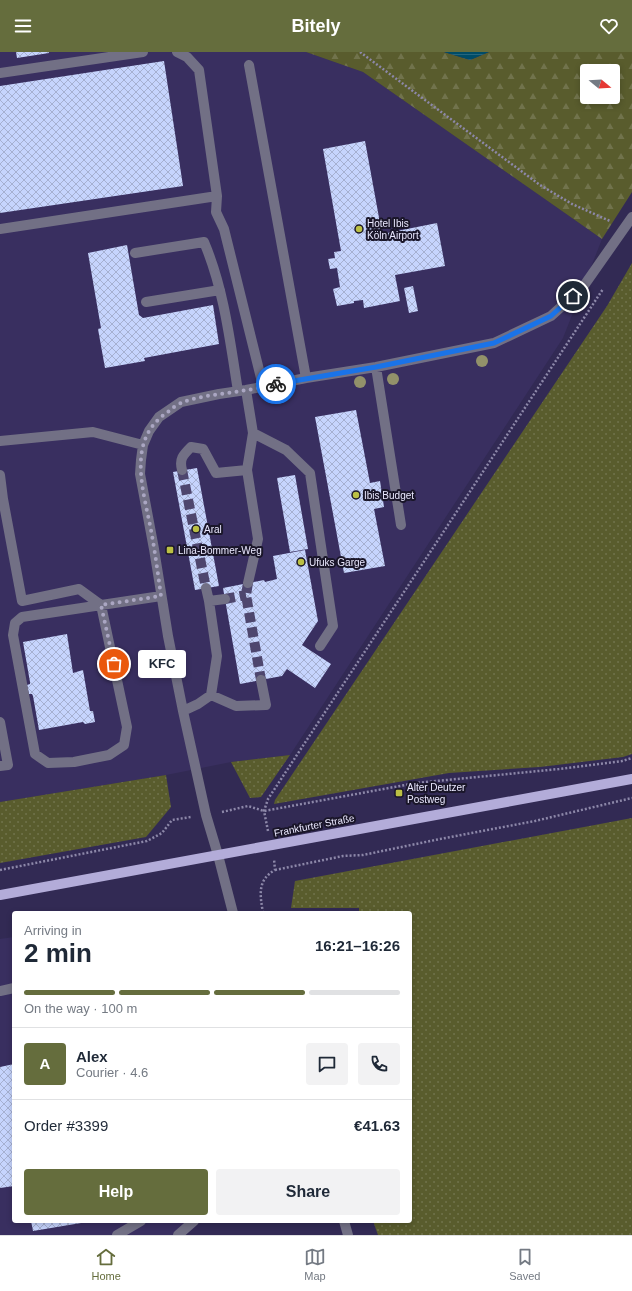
<!DOCTYPE html>
<html lang="en">
<head>
<meta charset="utf-8">
<style>
	body { margin:0; font-family:Arial,sans-serif; background:#f2f2f3; color:#1f2937; height:100vh; display:flex; flex-direction:column; font-size:15px; white-space:nowrap }
	* { box-sizing:border-box; margin:0 }
	p { font-size:13px; color:#747a83 }
	.icon { flex:none; width:22px; height:22px; fill:none; stroke:currentColor; stroke-width:2; stroke-linecap:round; stroke-linejoin:round }
	.map { position:relative; flex:1; overflow:hidden }
	.drawer { position:absolute; left:12px; top:859px; width:400px; height:312px; display:flex; flex-direction:column; background:#fff; border-radius:4px; box-shadow:0 2px 6px #0003 }
	.drawer>* { flex:none }
	.needle { width:26px; rotate:108deg }
	.controls { position:absolute; left:580px; top:12px; display:grid; gap:8px }
	.controls a { display:grid; place-items:center; width:40px; height:40px; border-radius:4px; background:#fff; box-shadow:0 2px 6px #0003; font-size:20px }
	.pin { position:absolute; display:grid; place-items:center; width:34px; height:34px; color:#fff; margin:-17px; border:2px solid #fff; border-radius:50%; box-shadow:0 1px 4px #0007 }
	.courier { position:absolute; display:grid; place-items:center; width:40px; height:40px; margin:-20px; border:3px solid #1a73e8; border-radius:50%; background:#fff; color:#222; box-shadow:0 1px 5px #0007 }
	.bubble { position:absolute; height:28px; border-radius:4px; background:#fff; box-shadow:0 2px 6px #0003; font-size:13px; font-weight:800; line-height:28px; text-align:center }
	.headline em { font-style:normal; font-weight:800 }
	.headline div { display:flex; flex-direction:column-reverse }
	.headline { display:flex; align-items:center; justify-content:space-between; height:68px; padding:0 12px }
	h1 { font-size:26px; font-weight:800; line-height:30px }
	.bar { display:grid; grid-template-columns:repeat(4,1fr); gap:6px 4px; align-content:center; height:48px; padding:0 12px }
	.bar i { height:5px; border-radius:3px; background:#e0e1e3 }
	.bar .on { background:#656d3d }
	.bar p { grid-column:span 4 }
	.line { display:flex; align-items:center; gap:10px; padding:0 12px; border-top:1px solid #e0e1e3 }
	.line div { flex:1 }
	.round { display:grid; place-items:center; flex:none; width:42px; height:42px; border-radius:4px; background:#f2f2f3 }
	.button { display:flex; gap:8px; margin-top:auto; padding:8px 12px }
	.button a { flex:1; height:46px; border-radius:4px; background:#656d3d; color:#fff; font-size:16px; font-weight:800; line-height:46px; text-align:center }
	.button a+a { background:#f2f2f3; color:#1f2937 }
	header { display:flex; justify-content:space-between; align-items:center; height:52px; padding:0 12px; background:#656d3d; color:#fff; font-size:18px; font-weight:800 }
	.tab-bar { display:flex; justify-content:space-around; align-items:center; height:56px; border-top:1px solid #e0e1e3; background:#fff; font-size:11px; color:#747a83 }
	.tab-bar a { display:grid; justify-items:center; gap:2px }
	.tab-bar .on { color:#656d3d }
	.map>svg:first-child { display:block }
	.built { fill:#392f60 }
	.grass { fill:url(#grass-dots) }
	.forest { fill:url(#forest-firs); fill-rule:evenodd }
	.water { fill:url(#water-rules) }
	.building { fill:url(#building-cross-hatch) }
	.lines { fill:none; stroke-linecap:round; stroke-linejoin:round }
	.minor-tunnel { stroke:#4e466e; stroke-width:10; stroke-dasharray:10 5; stroke-linecap:butt }
	.path { stroke:#8d88a9; stroke-width:2.5; stroke-dasharray:2 2; stroke-linecap:butt }
	.minor { stroke:#727085; stroke-width:10 }
	.major { stroke:#b3acd9; stroke-width:10 }
	.tree { fill:#92916a }
	.done { stroke:#aaa6c2; stroke-width:4; stroke-dasharray:0 7.2 }
	.route { stroke:#1a73e8; stroke-width:5 }
	.poi-dot { fill:#bbc044; stroke:#1a1629; stroke-width:1.5 }
	.labels { text-anchor:middle; stroke-width:4; stroke-linejoin:round; paint-order:stroke }
	.poi-label { font-size:10px; fill:#eae8fe; stroke:#1a1629; text-anchor:start }
	.street-label { font-size:10px; fill:#eae8fe; stroke:#1a1629 }
</style>
</head>
<body>
<header><svg class="icon" aria-label="menu" viewBox="0 0 24 24"><path d="M4 6h16M4 12h16M4 18h16"/></svg>Bitely<svg class="icon" aria-label="heart" viewBox="0 0 24 24"><path d="M12 20l-8-8c-3-5 5-10 8-4 3-6 11-1 8 4z"/></svg></header>
<div class="map">
<svg width="632" height="1183" viewBox="0 0 632 1183">
	<defs>
		<pattern id="grass-dots" width="8" height="8" patternUnits="userSpaceOnUse"><rect width="8" height="8" fill="#595c2d"/><path d="M2 2h.1M6 6h.1" fill="none" stroke="#71734c" stroke-width="1.8" stroke-linecap="round"/></pattern>
		<pattern id="forest-firs" width="22" height="20" patternUnits="userSpaceOnUse"><rect width="22" height="20" fill="#595c2d"/><path d="M5 1l3.5 6h-7zM16 11l3.5 6h-7z" fill="#71734c"/></pattern>
		<pattern id="water-rules" width="6" height="5" patternUnits="userSpaceOnUse"><rect width="6" height="5" fill="#004c67"/><path d="M0 2.5h6" fill="none" stroke="#25667e"/></pattern>
		<pattern id="building-cross-hatch" width="8" height="8" patternUnits="userSpaceOnUse"><rect width="8" height="8" fill="#c6d4fd"/><path d="M0 0l8 8M0 8l8-8" fill="none" stroke="#a6b0d1"/></pattern>
	</defs>
	<rect width="100%" height="100%" fill="#322a54"/>
	<path class="built" d="M0,0H306L363,20L602,187L563,286L290,703L231,710L166,723L0,750Z
		M14,885V1169H190L182,1183H0V887Z"/>
	<path class="grass" d="M632,211V702L623,705L540,715L449,721L274,752L275,748L607,254Z
		M290,703L261,745L250,746L231,710Z
		M166,723L171,755L146,785L0,811V750Z
		M632,766V1183H378L373,1169H410V861H359V856H291L295,829Z"/>
	<path class="forest" d="M306,0H444L470,8L489,0H632V140L602,187L363,20ZM587,19H613V45H587Z"/>
	<path class="water" d="M444,0H489L470,8Z"/>
	<path class="building" d="M16,0H49V1L17,6Z
		M164,9L183,134L0,161V34Z
		M365,89L382,182L437,171L445,214L395,223L400,249L364,256L363,248L354,249V251L337,254L333,237L340,235L337,216L330,217L328,207L335,206L334,200L341,199L323,97Z
		M127,193L139,263L143,266L213,253L219,292L144,306L145,309L105,316L98,277L101,276L88,201Z
		M413,234L418,259L409,261L404,236Z
		M356,358L370,431L380,429L384,455L374,457L385,514L344,521L315,365Z
		M197,416L219,534L195,538L173,420Z
		M295,423L308,497L290,500L277,426Z
		M305,498L318,569L302,593L331,612L315,636L287,617L282,624L240,632L223,536L264,528L265,530L277,527L273,504Z
		M67,582L73,621L83,618L90,659H93L95,670L85,672L83,670L39,678L33,644L32,642H29L27,633L30,632V630L23,590Z
		M14,1012V1134L0,1136V1015Z
		M31,1169H87V1170L33,1179Z"/>
	<g class="lines">
		<path class="minor-tunnel" d="M182,418L206,536
			M248,531L246,543L261,628
			M225,547L246,543"/>
		<path class="path" d="M360,0L540,133L572,152L610,169
			M222,760L248,754L264,759L416,731L559,717L622,709L632,706
			M268,779L264,759L268,747L603,237
			M0,818L147,789L162,781L172,768L191,765
			M275,818L343,804L363,803L440,787L535,769L632,746
			M263,861C260,843 257,828 275,818L274,807"/>
		<path class="minor" d="M177,0L187,5L199,18L217,144L216,160L224,177L263,334
			M249,13L306,326
			M0,21L143,0
			M0,177L217,144
			M135,201L204,190C224,237 230,289 238,339
			M146,250L220,238
			M376,315L401,473
			M246,338L253,381L247,418L258,487L248,531
			M253,381L286,398L310,421L333,574L320,594
			M0,389L93,380L143,393
			M182,418C179,407 183,403 191,395L203,397L216,421L247,418
			M0,423L3,447L22,549L79,537L101,553L127,675L124,693L109,703L74,710L48,711L35,702L13,583L15,571L22,565L161,544
			M206,536L209,549
			M211,643L236,654L266,653L261,628
			M183,659L198,652L211,643L217,604L209,549L225,547
			M0,670L8,713L0,714
			M233,861L218,803L206,763L183,659L168,584L154,497L140,422L141,408L143,393L149,379L159,365L181,350L219,342L246,338L306,326L376,315L494,291L551,264L583,235L632,165
			M0,939L14,936
			M344,1169L348,1183
			M117,1183L141,1169
			M178,1183L194,1169"/>
		<path class="major" d="M0,843L632,727"/>
	</g>
	<g class="tree">
		<circle cx="482" cy="309" r="6"/>
		<circle cx="393" cy="327" r="6"/>
		<circle cx="360" cy="330" r="6"/>
		<circle cx="278" cy="346" r="6"/>
	</g>
	<g class="lines">
		<path class="done" d="M114,612L101,553L161,544C158,522 155,500 151,478C143,437 126,387 168,360C172,356 178,352 183,350C203,343 225,342 246,338C256,337 266,334 276,332"/>
		<path class="route" d="M276,332L376,315L494,291L551,264L573,244"/>
	</g>
	<g class="poi-dot">
		<circle cx="359" cy="177" r="4"/>
		<circle cx="356" cy="443" r="4"/>
		<circle cx="196" cy="477" r="4"/>
		<rect x="166" y="494" width="8" height="8" rx="2"/>
		<circle cx="301" cy="510" r="4"/>
		<rect x="395" y="737" width="8" height="8" rx="2"/>
	</g>
	<g class="labels">
		<g class="poi-label">
			<text x="367" y="175">Hotel Ibis<tspan x="367" dy="12">Köln Airport</tspan></text>
			<text x="364" y="447">Ibis Budget</text>
			<text x="204" y="481">Aral</text>
			<text x="178" y="502">Lina-Bommer-Weg</text>
			<text x="309" y="514">Ufuks Garge</text>
			<text x="407" y="739">Alter Deutzer<tspan x="407" dy="12">Postweg</tspan></text>
		</g>
		<g class="street-label">
			<text transform="translate(314 773) rotate(-11)" y="4">Frankfurter Straße</text>
		</g>
	</g>
</svg>
<div class="controls">
<a><svg class="needle" viewBox="-14 -14 28 28"><path d="M0-13l5 13h-10z" fill="#e53935"/><path d="M0 13l5-13h-10z" fill="#747a83"/></svg></a>
</div>
<div class="pin" style="left:114px;top:612px;background:#ea580c"><svg class="icon" aria-label="bag" viewBox="0 0 24 24"><path d="M5 8h14l-1 12H6zM9 8a3 3 0 0 1 6 0"/></svg></div>
<div class="pin" style="left:573px;top:244px;background:#1f2937"><svg class="icon" aria-label="home" viewBox="0 0 24 24"><path d="M3 11l9-7 9 7M6 9v11h12V9"/></svg></div>
<div class="courier" style="left:276px;top:332px"><svg class="icon" aria-label="bike" viewBox="0 0 24 24"><circle cx="6" cy="16" r="4"/><circle cx="18" cy="16" r="4"/><path d="M6 16l4-8h5l3 8M10 8l3 8H6M13 5h3"/></svg></div>
<div class="bubble" style="left:138px;top:598px;width:48px">KFC</div>
<section class="drawer">
<div class="headline"><div><h1>2 min</h1><p>Arriving in</p></div><em>16:21–16:26</em></div>
<div class="bar"><i class="on"></i><i class="on"></i><i class="on"></i><i></i><p>On the way · 100 m</p></div>
<div class="line" style="height:72px"><b class="round" style="background:#656d3d;color:#fff">A</b><div><b>Alex</b><p>Courier · 4.6</p></div><a class="round"><svg class="icon" aria-label="chat" viewBox="0 0 24 24"><path d="M4 5h16v11H9l-5 4z"/></svg></a><a class="round"><svg class="icon" aria-label="phone" viewBox="0 0 24 24"><path d="M5 4h4l2 5-3 2q2 4 5 5l2-3 5 2v4C11 20 4 13 5 4z"/></svg></a></div>
<div class="line" style="height:52px"><div>Order #3399</div><b>€41.63</b></div>
<div class="button"><a>Help</a><a>Share</a></div>
</section>
</div>
<nav class="tab-bar">
<a class="on"><svg class="icon" aria-label="home" viewBox="0 0 24 24"><path d="M3 11l9-7 9 7M6 9v11h12V9"/></svg>Home</a>
<a><svg class="icon" aria-label="map" viewBox="0 0 24 24"><path d="M3 6l6-2 6 2 6-2v14l-6 2-6-2-6 2zM9 4v14M15 6v14"/></svg>Map</a>
<a><svg class="icon" aria-label="saved" viewBox="0 0 24 24"><path d="M7 4h10v16l-5-4-5 4z"/></svg>Saved</a>
</nav>
</body>
</html>
